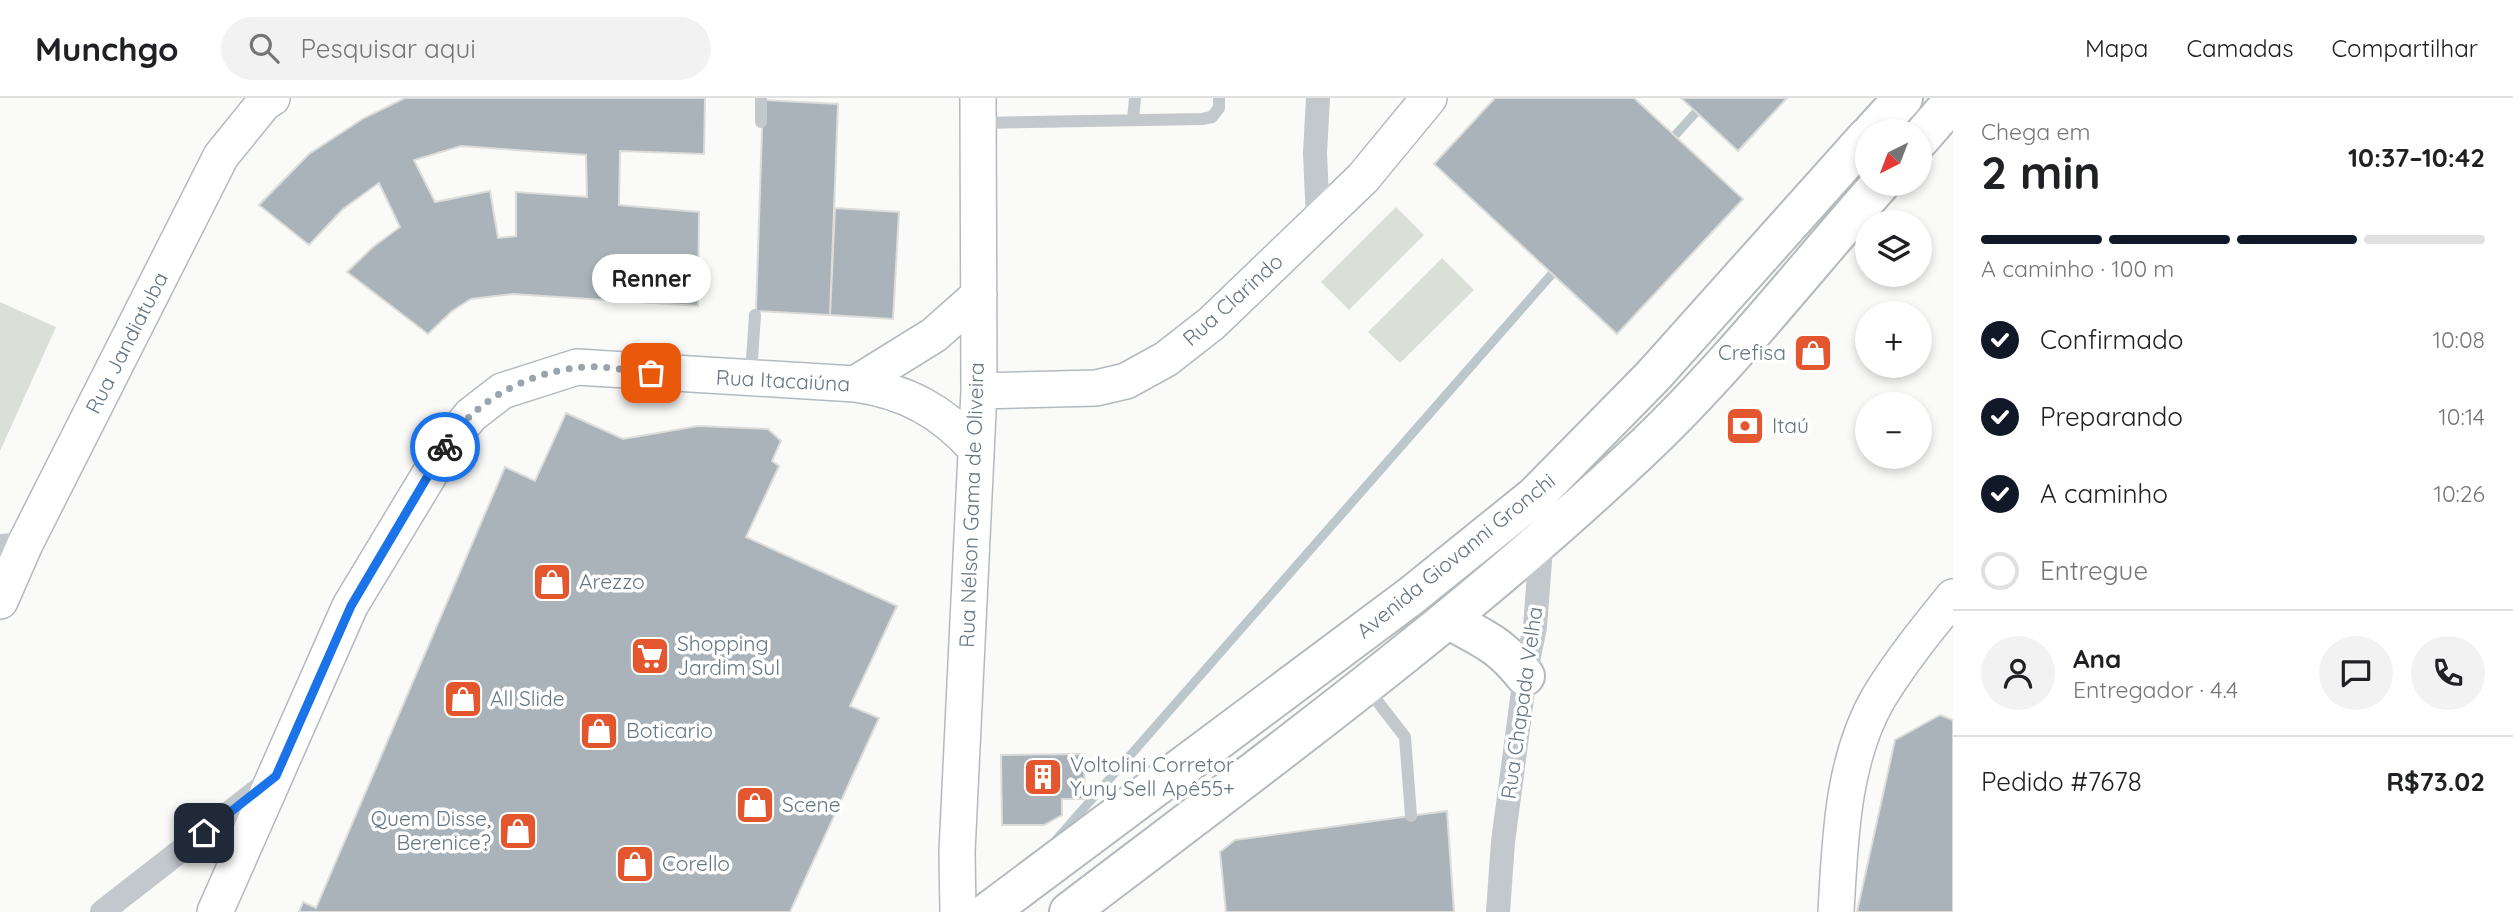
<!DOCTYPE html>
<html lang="pt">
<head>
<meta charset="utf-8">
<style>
	body { margin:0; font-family:Quicksand,sans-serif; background:#f2f2f2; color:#202124; height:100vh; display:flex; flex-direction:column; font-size:26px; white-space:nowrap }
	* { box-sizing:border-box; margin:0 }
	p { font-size:23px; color:#757577 }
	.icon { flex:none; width:38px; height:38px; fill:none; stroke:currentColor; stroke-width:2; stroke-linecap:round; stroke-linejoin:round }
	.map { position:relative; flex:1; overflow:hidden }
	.sheet { display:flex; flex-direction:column; background:#fff; width:560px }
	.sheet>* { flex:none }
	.needle { width:46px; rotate:222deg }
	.tools { position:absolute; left:1855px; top:21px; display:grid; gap:14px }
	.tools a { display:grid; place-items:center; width:77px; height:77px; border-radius:50%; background:#fff; box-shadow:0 4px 10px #0003; font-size:35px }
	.pin { position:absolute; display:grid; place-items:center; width:60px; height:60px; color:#fff; margin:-30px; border-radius:14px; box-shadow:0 4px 10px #0006 }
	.courier { position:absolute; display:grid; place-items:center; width:70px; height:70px; margin:-35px; border:5px solid #1a73e8; border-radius:50%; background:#fff; color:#222; box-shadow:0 2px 9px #0007 }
	.bubble { position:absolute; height:49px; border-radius:24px; background:#fff; box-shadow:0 4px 10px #0003; font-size:23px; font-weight:700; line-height:49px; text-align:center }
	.head em { font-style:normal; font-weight:700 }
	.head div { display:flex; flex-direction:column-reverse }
	.head { display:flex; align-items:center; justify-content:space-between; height:119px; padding:0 28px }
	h1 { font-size:46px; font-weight:700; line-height:52px }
	.bar { display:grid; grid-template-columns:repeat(4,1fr); gap:10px 7px; align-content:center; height:84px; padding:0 28px }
	.bar i { height:9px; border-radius:5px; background:#e0e0e0 }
	.bar .active { background:#111827 }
	.bar p { grid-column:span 4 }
	.line { display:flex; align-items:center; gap:18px; padding:0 28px; border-top:2px solid #e0e0e0 }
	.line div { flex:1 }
	.round { display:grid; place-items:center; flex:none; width:74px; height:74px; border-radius:37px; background:#f2f2f2 }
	ol { padding:0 28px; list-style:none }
	li { display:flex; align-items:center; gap:21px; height:77px }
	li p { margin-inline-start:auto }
	li .icon { padding:7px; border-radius:50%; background:#111827; color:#fff; stroke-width:4 }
	li:last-child { color:#757577 }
	li i { width:38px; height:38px; border:4px solid #e0e0e0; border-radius:50% }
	header { display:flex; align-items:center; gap:42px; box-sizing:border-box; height:98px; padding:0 35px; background:#fff; border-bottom:2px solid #e0e0e0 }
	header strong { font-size:33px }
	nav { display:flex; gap:38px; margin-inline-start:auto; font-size:24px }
	.search { width:490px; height:63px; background:#f2f2f2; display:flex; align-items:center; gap:18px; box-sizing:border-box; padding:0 24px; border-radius:38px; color:#757577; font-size:26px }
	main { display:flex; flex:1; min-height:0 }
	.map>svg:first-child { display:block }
	.green { fill:#dadfd7 }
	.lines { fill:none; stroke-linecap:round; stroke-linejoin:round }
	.stream { stroke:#bbc7cb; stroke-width:9 }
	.building { fill:#aab3b9; stroke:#dcdcda; stroke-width:2; fill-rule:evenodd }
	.secondary-casing { stroke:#b3babf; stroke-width:38 }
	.primary-casing { stroke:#b5babe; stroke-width:42 }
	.lane { stroke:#c3c8cc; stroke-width:12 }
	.street { stroke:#c3c8cc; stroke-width:24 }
	.secondary { stroke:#fff; stroke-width:35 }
	.primary { stroke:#fff; stroke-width:38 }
	.done { stroke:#99a4ac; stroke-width:7; stroke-dasharray:0 12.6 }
	.route { stroke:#1a73e8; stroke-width:9 }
	.labels { text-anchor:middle; stroke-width:7; stroke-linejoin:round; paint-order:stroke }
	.street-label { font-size:21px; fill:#657683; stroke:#fff }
	.poi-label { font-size:21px; fill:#657683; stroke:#fff; text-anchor:start }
</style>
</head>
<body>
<header>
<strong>Munchgo</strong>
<div class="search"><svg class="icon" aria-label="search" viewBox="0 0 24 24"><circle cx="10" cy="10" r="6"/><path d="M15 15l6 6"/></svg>Pesquisar aqui</div>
<nav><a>Mapa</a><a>Camadas</a><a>Compartilhar</a></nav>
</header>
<main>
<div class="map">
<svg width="1953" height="814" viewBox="0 0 1953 814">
	<rect width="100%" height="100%" fill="#fafaf8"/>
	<path class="green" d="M1396,109L1424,137L1349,212L1321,184Z
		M1442,160L1474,192L1400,265L1368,234Z
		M0,204L56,229L0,353Z"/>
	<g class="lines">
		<path class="stream" d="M1668,45L1709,0
			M1056,742L1559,168"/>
	</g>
	<path class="building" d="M405,0H705L704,56L620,53L619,107L699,114L698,208L513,196L471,201L452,213L428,236L347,174L373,149L400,129L379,85L343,111L309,147L259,107L309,56L364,20ZM461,48L586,57L587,99L516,94V138L498,140L490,93L435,104L414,62Z
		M1495,0H1634L1743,101L1617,236L1434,66Z
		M1681,0H1787L1738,53Z
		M763,2L838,6L830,217L756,213Z
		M835,110L899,114L893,221L830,217Z
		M566,315L623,341L698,328L768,331L781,343L772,363L779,368L746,439L897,508L850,608L879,620L790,814H299L303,804L316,810L505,369L535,383Z
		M1940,617L1953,622V814H1857L1895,642Z
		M1084,656L1085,701H1062V717L1044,727H1002L1001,657Z
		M1447,713L1454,814H1226L1220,754L1235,742Z"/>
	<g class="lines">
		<g class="secondary-casing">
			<path id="secondary" d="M855,286L934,237L979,197
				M979,293L1096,290L1126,283L1166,261L1212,225L1363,80L1429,0
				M0,503L25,446L221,58L264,5L272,0
				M215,814L350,508L449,344L471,317L502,293L577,269L855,286C905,293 942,313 975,350
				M958,814L957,754L979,293L978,0
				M1836,814C1840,743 1842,662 1879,599C1901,563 1927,531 1953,499"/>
		</g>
		<g class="primary-casing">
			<path id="primary" d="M1873,33L1903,0
				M1920,41L1953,3
				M1448,521C1483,541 1499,545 1525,578
				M988,814L1411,498L1535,398L1653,278L1867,39
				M1069,814C1266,664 1466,518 1645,348C1730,267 1803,173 1880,86"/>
		</g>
		<path class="lane" d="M1133,22L1135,0
			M761,24V0
			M979,25L1202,21L1212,19L1219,10V0
			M751,276L755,217
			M1374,599L1405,639L1411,718"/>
		<path class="street" d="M1318,123L1315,55L1318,0
			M0,448L25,446
			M102,814L270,683
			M1498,814L1503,744L1525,578L1535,529L1542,436"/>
		<use href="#secondary" class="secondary"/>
		<use href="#primary" class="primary"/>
	</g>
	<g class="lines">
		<path class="done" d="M445,349C472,304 525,276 575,270C599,266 627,273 651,275"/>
		<path class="route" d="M204,735L276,678L351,508L445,349"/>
	</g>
	<defs>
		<g id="shop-square" transform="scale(2.0125)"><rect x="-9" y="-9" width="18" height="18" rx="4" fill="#e4572e" stroke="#fff"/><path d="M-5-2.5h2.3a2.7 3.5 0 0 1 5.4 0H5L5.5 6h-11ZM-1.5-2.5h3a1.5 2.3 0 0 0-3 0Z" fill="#fff"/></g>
		<g id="bank-square" transform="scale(2.0125)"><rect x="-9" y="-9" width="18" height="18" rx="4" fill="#e4572e" stroke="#fff"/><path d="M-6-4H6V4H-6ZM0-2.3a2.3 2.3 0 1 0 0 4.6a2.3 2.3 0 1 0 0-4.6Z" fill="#fff"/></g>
		<g id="supermarket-square" transform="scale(2.0125)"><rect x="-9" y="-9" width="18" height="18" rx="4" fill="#e4572e" stroke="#fff"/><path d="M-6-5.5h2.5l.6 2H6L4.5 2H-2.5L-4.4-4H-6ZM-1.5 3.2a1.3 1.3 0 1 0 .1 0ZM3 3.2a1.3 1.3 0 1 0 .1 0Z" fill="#fff"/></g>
		<g id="building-square" transform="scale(2.0125)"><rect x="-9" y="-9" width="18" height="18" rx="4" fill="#e4572e" stroke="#fff"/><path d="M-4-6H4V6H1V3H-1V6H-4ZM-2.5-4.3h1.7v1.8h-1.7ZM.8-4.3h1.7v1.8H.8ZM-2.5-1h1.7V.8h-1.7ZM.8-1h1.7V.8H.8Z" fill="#fff"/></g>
	</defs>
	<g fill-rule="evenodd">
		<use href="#shop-square" x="1813" y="255"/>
		<use href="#bank-square" x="1745" y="328"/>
		<use href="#shop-square" x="552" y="484"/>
		<use href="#supermarket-square" x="650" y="558"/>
		<use href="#shop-square" x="463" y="601"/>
		<use href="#shop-square" x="599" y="633"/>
		<use href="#building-square" x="1043" y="679"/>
		<use href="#shop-square" x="755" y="707"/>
		<use href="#shop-square" x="518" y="733"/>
		<use href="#shop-square" x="635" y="766"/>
	</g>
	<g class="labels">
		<g class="street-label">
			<text transform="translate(1233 202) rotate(-42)" y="7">Rua Clarindo</text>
			<text transform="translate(127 245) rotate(-63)" y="7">Rua Jandiatuba</text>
			<text transform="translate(783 283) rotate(3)" y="7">Rua Itacaiúna</text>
			<text transform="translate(972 407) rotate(-88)" y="7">Rua Nélson Gama de Oliveira</text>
			<text transform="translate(1456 458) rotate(-39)" y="7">Avenida Giovanni Gronchi</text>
			<text transform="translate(1522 605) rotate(-82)" y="7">Rua Chapada Velha</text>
		</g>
		<g class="poi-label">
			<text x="1786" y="262" text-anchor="end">Crefisa</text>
			<text x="1772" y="335">Itaú</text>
			<text x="579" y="491">Arezzo</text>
			<text x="677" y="553">Shopping<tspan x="677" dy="24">Jardim Sul</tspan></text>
			<text x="490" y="608">All Slide</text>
			<text x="626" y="640">Boticario</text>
			<text x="1070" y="674">Voltolini Corretor<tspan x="1070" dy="24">Yuny Sell Apê55+</tspan></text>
			<text x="782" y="714">Scene</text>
			<text x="491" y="728" text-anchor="end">Quem Disse,<tspan x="491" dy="24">Berenice?</tspan></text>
			<text x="662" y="773">Corello</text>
		</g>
	</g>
</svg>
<div class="tools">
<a><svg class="needle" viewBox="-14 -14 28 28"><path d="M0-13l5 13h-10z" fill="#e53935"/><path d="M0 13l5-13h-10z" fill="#757577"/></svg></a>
<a><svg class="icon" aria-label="layers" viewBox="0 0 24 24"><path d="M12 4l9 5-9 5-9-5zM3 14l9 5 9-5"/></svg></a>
<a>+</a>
<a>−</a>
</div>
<div class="pin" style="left:651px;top:275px;background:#ea580c"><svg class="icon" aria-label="bag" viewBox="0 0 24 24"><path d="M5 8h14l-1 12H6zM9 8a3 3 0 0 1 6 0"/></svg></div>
<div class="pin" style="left:204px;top:735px;background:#1f2937"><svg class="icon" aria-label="home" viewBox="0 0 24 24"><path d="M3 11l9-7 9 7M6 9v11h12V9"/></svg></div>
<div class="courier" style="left:445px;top:349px"><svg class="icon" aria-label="bike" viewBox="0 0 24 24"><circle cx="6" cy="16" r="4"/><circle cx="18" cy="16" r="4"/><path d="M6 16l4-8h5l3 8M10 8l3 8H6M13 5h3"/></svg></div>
<div class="bubble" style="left:592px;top:156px;width:119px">Renner</div>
</div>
<section class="sheet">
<div class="head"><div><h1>2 min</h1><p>Chega em</p></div><em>10:37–10:42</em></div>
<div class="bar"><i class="active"></i><i class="active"></i><i class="active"></i><i></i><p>A caminho · 100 m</p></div>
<ol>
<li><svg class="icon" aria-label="check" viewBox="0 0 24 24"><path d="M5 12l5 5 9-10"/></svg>Confirmado<p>10:08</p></li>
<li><svg class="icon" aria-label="check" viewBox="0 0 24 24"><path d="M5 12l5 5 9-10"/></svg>Preparando<p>10:14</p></li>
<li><svg class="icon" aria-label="check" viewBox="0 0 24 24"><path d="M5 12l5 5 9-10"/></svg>A caminho<p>10:26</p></li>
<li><i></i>Entregue</li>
</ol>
<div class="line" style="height:126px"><a class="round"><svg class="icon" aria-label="person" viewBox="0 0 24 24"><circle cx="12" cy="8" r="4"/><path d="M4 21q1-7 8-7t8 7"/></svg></a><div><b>Ana</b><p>Entregador · 4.4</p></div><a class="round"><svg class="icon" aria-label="chat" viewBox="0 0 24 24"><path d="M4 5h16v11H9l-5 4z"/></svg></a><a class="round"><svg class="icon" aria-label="phone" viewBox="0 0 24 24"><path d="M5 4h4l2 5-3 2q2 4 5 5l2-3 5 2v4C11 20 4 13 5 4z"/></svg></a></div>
<div class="line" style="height:91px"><div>Pedido #7678</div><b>R$73.02</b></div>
</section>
</main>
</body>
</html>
